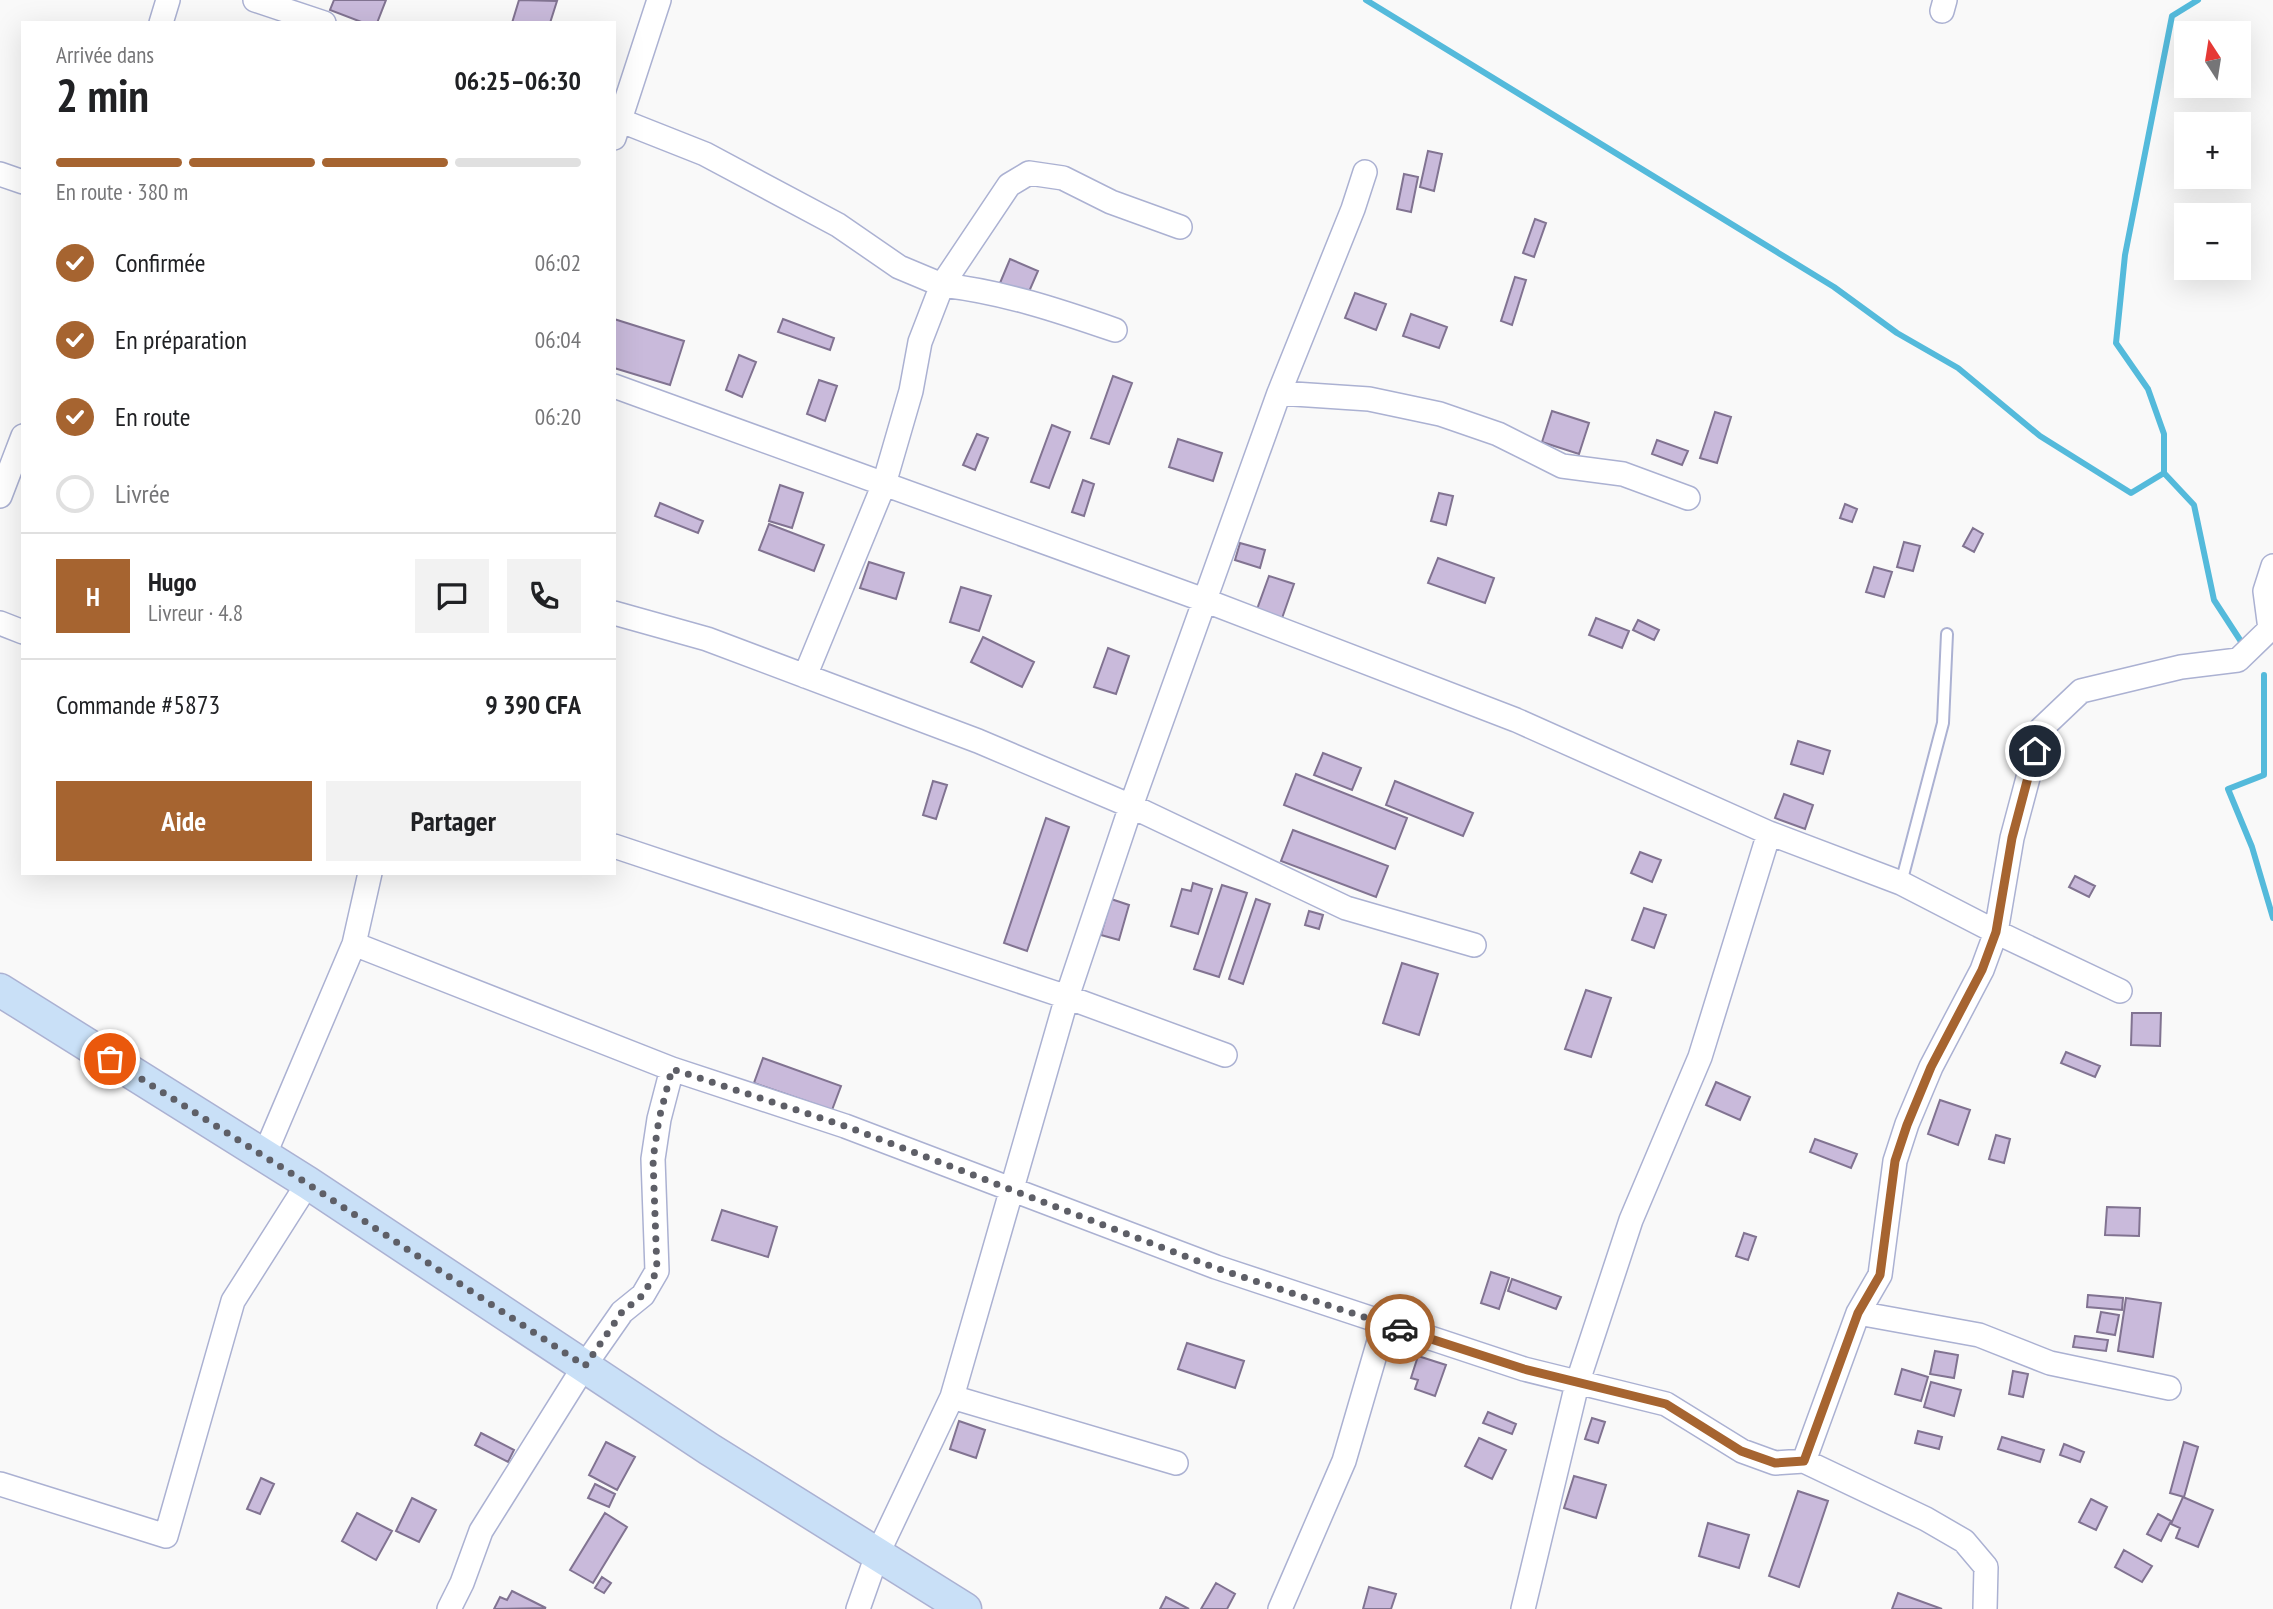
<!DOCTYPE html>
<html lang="fr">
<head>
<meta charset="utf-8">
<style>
	body { margin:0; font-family:"PT Sans Narrow",sans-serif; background:#f2f2f2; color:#202124; height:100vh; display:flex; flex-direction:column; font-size:26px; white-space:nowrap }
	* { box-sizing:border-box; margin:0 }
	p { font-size:23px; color:#757577 }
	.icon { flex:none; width:38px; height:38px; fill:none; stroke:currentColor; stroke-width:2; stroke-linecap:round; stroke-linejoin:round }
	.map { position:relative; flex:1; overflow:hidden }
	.sheet { position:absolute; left:21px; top:21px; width:595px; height:854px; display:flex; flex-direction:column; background:#fff; border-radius:0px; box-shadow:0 7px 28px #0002 }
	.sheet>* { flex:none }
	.needle { width:46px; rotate:348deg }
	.buttons { position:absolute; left:2174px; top:21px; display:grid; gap:14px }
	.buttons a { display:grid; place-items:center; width:77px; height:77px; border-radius:0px; background:#fff; box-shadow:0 7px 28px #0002; font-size:35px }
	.pin { position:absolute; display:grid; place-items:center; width:60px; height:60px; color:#fff; margin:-30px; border:4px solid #fff; border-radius:50%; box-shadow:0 2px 7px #0007 }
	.courier { position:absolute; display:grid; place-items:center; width:70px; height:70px; margin:-35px; border:5px solid #a66430; border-radius:50%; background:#fff; color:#222; box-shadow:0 2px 9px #0007 }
	.summary em { font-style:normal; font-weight:800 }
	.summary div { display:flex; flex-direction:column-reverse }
	.summary { display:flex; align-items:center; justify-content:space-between; height:119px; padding:0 35px }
	h1 { font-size:46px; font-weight:800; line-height:52px }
	.bar { display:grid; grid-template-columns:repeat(4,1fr); gap:10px 7px; align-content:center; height:84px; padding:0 35px }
	.bar i { height:9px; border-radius:5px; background:#e0e0e0 }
	.bar .selected { background:#a66430 }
	.bar p { grid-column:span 4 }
	.line { display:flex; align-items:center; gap:18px; padding:0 35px; border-top:2px solid #e0e0e0 }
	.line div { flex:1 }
	.round { display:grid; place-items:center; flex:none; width:74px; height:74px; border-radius:0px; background:#f2f2f2 }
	ol { padding:0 35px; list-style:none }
	li { display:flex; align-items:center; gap:21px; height:77px }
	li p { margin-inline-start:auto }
	li .icon { padding:7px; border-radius:50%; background:#a66430; color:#fff; stroke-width:4 }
	li:last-child { color:#757577 }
	li i { width:38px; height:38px; border:4px solid #e0e0e0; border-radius:50% }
	.button { display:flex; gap:14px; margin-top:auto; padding:14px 35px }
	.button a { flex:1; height:80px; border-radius:0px; background:#a66430; color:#fff; font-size:28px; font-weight:800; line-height:80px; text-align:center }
	.button a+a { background:#f2f2f2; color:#202124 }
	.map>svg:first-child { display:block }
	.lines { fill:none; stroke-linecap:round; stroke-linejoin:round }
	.stream { stroke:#54badb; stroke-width:6 }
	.building { fill:#c9badb; stroke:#817391; stroke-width:2 }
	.lane-casing { stroke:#abb1d2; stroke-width:14 }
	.street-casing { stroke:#abb1d2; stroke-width:26 }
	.secondary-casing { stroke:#abb1d2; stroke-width:35 }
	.lane { stroke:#fff; stroke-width:10 }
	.street { stroke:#fff; stroke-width:23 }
	.secondary { stroke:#c9e0f7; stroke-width:32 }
	.done { stroke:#5e5f67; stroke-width:7; stroke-dasharray:0 12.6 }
	.route { stroke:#a66430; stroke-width:9 }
</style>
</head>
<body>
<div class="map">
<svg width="2273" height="1609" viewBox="0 0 2273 1609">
	<rect width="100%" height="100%" fill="#f9f9f9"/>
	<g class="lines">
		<path class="stream" d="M1366,0L1834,287L1897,333L1958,368L2040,436L2131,493L2164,473L2194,505L2214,600L2242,643
			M2164,473V434L2148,389L2116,343L2125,255L2172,16L2198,0
			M2264,675V775L2228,789L2252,847L2273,918"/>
	</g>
	<path class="building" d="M334,0H386L377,23H364L330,10Z
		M519,0L557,1L550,23H512Z
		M1428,151L1442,154L1434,191L1420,187Z
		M1404,174L1418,177L1411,212L1397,209Z
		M1535,219L1546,223L1534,257L1523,253Z
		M1010,259L1038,271L1028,294L1000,283Z
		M1515,277L1526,280L1512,325L1501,321Z
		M1355,293L1386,304L1376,330L1345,318Z
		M1411,314L1447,327L1439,348L1403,336Z
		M614,319L684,341L670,385L614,368Z
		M783,319L834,338L830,350L778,332Z
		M739,355L756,362L742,397L726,390Z
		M1113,376L1132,383L1109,444L1091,438Z
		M819,380L837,386L825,421L807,414Z
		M1552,411L1589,423L1579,454L1542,442Z
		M1715,412L1731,417L1717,463L1700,458Z
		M1052,425L1070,432L1049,488L1031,482Z
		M977,434L988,438L975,470L963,465Z
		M1178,439L1222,453L1213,481L1169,467Z
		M1657,440L1688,451L1682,465L1652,454Z
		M1083,480L1094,484L1084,516L1072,512Z
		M780,485L803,493L792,528L769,521Z
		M1439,493L1453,496L1446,525L1431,521Z
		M660,503L703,521L698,533L655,516Z
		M1845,504L1857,509L1852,522L1840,518Z
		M769,524L824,545L814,571L759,550Z
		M1973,528L1983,534L1974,552L1963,546Z
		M1904,542L1920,546L1913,571L1897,567Z
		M1240,543L1265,550L1260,568L1235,560Z
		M1438,558L1494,578L1485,603L1428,583Z
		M869,562L904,573L896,599L860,588Z
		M1874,567L1892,572L1884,597L1866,592Z
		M1269,576L1294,584L1281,621L1256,612Z
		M961,587L991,596L979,631L950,622Z
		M1596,618L1629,631L1622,648L1589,635Z
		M1638,620L1659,630L1654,640L1633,630Z
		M983,637L1034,662L1022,687L971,662Z
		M1108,648L1129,656L1116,694L1094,687Z
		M1798,741L1830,751L1823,774L1791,764Z
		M1323,753L1361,768L1352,790L1314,775Z
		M1296,774L1407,818L1395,849L1284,805Z
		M933,781L947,785L936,819L923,815Z
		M1395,781L1473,813L1463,836L1386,805Z
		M1784,794L1813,805L1805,829L1775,818Z
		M1046,818L1069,827L1027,951L1004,943Z
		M1293,830L1388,866L1376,897L1281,861Z
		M1640,852L1661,860L1652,882L1631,873Z
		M2075,876L2095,886L2089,897L2069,887Z
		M1193,883L1212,889L1198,934L1171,926L1182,889L1191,891Z
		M1222,885L1247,893L1219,977L1194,969Z
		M1111,899L1129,905L1119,940L1101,935Z
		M1256,899L1270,904L1243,984L1229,979Z
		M1644,908L1666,915L1654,948L1632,940Z
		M1309,911L1323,915L1319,929L1305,925Z
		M1402,963L1438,974L1419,1035L1383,1023Z
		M1586,990L1611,998L1591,1057L1565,1049Z
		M2132,1013H2161L2160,1046L2131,1045Z
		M2066,1052L2100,1066L2095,1077L2061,1063Z
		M763,1058L841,1086L832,1110L754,1083Z
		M1716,1082L1750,1097L1740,1120L1706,1105Z
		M1940,1100L1970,1110L1958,1145L1928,1134Z
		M1996,1135L2010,1139L2004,1163L1989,1159Z
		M1815,1139L1857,1154L1851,1168L1810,1152Z
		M2107,1207L2140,1208L2139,1236L2105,1235Z
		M722,1210L777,1227L768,1257L712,1240Z
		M1744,1233L1756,1237L1748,1260L1736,1256Z
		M1491,1272L1509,1278L1499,1309L1481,1303Z
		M1512,1279L1561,1297L1556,1309L1508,1291Z
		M2088,1295L2123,1298L2122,1310L2087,1307Z
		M2126,1298L2161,1303L2153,1357L2118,1351Z
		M2101,1312L2119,1315L2115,1335L2097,1332Z
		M2075,1336L2108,1340L2106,1351L2073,1347Z
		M1187,1343L1244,1361L1235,1388L1178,1369Z
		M1935,1351L1958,1355L1954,1378L1930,1374Z
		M1418,1356L1446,1365L1435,1396L1415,1389L1418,1380L1411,1378Z
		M1902,1369L1928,1377L1921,1401L1895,1394Z
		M2013,1371L2028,1374L2023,1397L2009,1394Z
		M1931,1382L1961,1390L1954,1416L1924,1407Z
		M1488,1412L1516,1424L1512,1434L1483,1423Z
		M1592,1418L1605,1422L1598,1443L1585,1439Z
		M959,1421L985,1430L976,1458L950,1449Z
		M1918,1431L1942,1437L1939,1449L1915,1443Z
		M481,1433L514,1450L508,1462L475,1445Z
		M2002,1437L2044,1450L2040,1462L1998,1449Z
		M1479,1438L1506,1450L1492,1479L1465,1466Z
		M606,1442L635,1457L617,1490L589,1475Z
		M2184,1442L2198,1447L2184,1497L2170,1493Z
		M2064,1444L2084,1452L2080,1462L2060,1455Z
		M1574,1476L1606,1485L1596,1518L1564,1508Z
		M261,1478L274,1484L260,1514L247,1509Z
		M595,1484L615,1494L609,1507L588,1498Z
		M1798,1491L1828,1501L1799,1587L1769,1576Z
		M2183,1497L2213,1510L2198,1547L2176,1538L2180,1528L2171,1524Z
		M412,1498L436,1510L419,1542L396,1531Z
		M2091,1499L2107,1507L2096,1530L2079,1522Z
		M357,1513L392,1531L376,1560L342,1541Z
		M605,1513L627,1527L593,1583L570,1570Z
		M2158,1514L2171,1521L2161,1541L2147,1534Z
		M1708,1523L1749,1535L1739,1568L1699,1556Z
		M2124,1550L2152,1566L2142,1582L2115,1567Z
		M602,1577L611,1583L604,1593L595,1588Z
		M1216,1583L1235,1594L1227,1609H1201Z
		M1369,1587L1396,1594L1391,1609H1363Z
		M512,1591L546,1608L494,1609L500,1597L507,1600Z
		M1898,1593L1942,1609H1892Z
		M1166,1597L1189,1609H1160Z"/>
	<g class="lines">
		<g class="lane-casing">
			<path id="lane" d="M1901,883L1943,723L1947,634"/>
		</g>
		<g class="street-casing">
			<path id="street" d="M255,0L324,23
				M1942,11L1945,0
				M161,23L168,0
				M614,118L705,154L838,225L899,267L942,285L920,342L911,391L884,484L805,676
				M614,138L659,0
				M0,174L23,182
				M1115,330C1057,310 1003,292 942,285L1009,185L1029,173L1063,178L1111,202L1180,227
				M614,386L1204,600L1516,720L1769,833L1901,883L1996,932L1982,970L1931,1067L1907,1124L1895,1161L1880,1275L1858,1313L1804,1461
				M1279,393L1369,399L1440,414L1498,434L1562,466L1623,474L1688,498
				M0,496L23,436
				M614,613L707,639L978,741L1131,806L1346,908L1474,945
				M0,623L23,632
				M614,846L1067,997L1225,1055
				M354,944L672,1069L845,1126L1216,1267L1524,1369L1666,1404L1742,1451L1775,1463L1804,1461L1926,1519L1964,1541L1986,1567L1985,1609
				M2120,991L1996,932L2012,838L2041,729L2081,691L2181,667L2238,660L2270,629L2265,591L2273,566
				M264,1156L354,944L370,873
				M1858,1313L1979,1335L2050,1363L2169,1388
				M952,1397L1176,1463
				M0,1484L166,1536L233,1301L308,1183
				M449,1609L462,1583L481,1531L585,1365L622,1312L643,1295L657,1271L653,1159L659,1119L672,1069
				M858,1609L877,1555L952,1397L1067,997L1131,806L1279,393L1353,209L1365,172
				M1280,1609L1344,1461L1384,1324
				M1523,1609L1577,1384L1631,1220L1700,1057L1769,833"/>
		</g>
		<g class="secondary-casing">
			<path id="secondary" d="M0,990L308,1183L709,1449L965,1609"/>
		</g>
		<use href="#lane" class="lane"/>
		<use href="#street" class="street"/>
		<use href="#secondary" class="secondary"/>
	</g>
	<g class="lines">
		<path class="done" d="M110,1059L308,1184L585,1366L622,1312L643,1295L657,1271L653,1159L659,1119L672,1069L845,1126L1216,1268L1400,1329"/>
		<path class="route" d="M1400,1329L1524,1369L1666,1404L1741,1451L1775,1463L1804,1461L1858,1313L1880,1275L1895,1161L1907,1125L1931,1067L1982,970L1996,932L2012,838L2035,751"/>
	</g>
</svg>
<div class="buttons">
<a><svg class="needle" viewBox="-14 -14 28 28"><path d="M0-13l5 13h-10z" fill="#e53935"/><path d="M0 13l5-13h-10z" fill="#757577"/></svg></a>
<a>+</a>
<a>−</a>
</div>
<div class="pin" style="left:110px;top:1059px;background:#ea580c"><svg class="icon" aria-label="bag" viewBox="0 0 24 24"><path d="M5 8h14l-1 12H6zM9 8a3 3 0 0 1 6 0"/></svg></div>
<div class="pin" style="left:2035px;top:751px;background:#1f2937"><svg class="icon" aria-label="home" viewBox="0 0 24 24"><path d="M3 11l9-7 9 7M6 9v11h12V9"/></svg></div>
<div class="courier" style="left:1400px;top:1329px"><svg class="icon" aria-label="car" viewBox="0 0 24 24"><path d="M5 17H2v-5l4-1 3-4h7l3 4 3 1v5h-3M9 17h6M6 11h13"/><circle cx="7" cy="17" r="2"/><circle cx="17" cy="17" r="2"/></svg></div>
<section class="sheet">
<div class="summary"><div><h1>2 min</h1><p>Arrivée dans</p></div><em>06:25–06:30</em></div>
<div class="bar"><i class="selected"></i><i class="selected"></i><i class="selected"></i><i></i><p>En route · 380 m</p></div>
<ol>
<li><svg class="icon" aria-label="check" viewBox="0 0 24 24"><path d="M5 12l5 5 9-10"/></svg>Confirmée<p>06:02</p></li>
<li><svg class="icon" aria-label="check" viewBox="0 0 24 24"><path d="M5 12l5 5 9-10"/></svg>En préparation<p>06:04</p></li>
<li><svg class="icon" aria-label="check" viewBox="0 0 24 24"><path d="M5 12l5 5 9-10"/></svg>En route<p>06:20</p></li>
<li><i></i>Livrée</li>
</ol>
<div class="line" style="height:126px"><b class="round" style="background:#a66430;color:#fff">H</b><div><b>Hugo</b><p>Livreur · 4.8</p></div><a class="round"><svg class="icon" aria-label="chat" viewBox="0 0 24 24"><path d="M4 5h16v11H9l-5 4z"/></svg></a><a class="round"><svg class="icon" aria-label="phone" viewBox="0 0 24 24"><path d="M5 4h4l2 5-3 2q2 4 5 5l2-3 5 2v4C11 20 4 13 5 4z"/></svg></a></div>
<div class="line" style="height:91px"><div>Commande #5873</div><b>9 390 CFA</b></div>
<div class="button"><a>Aide</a><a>Partager</a></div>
</section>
</div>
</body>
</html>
